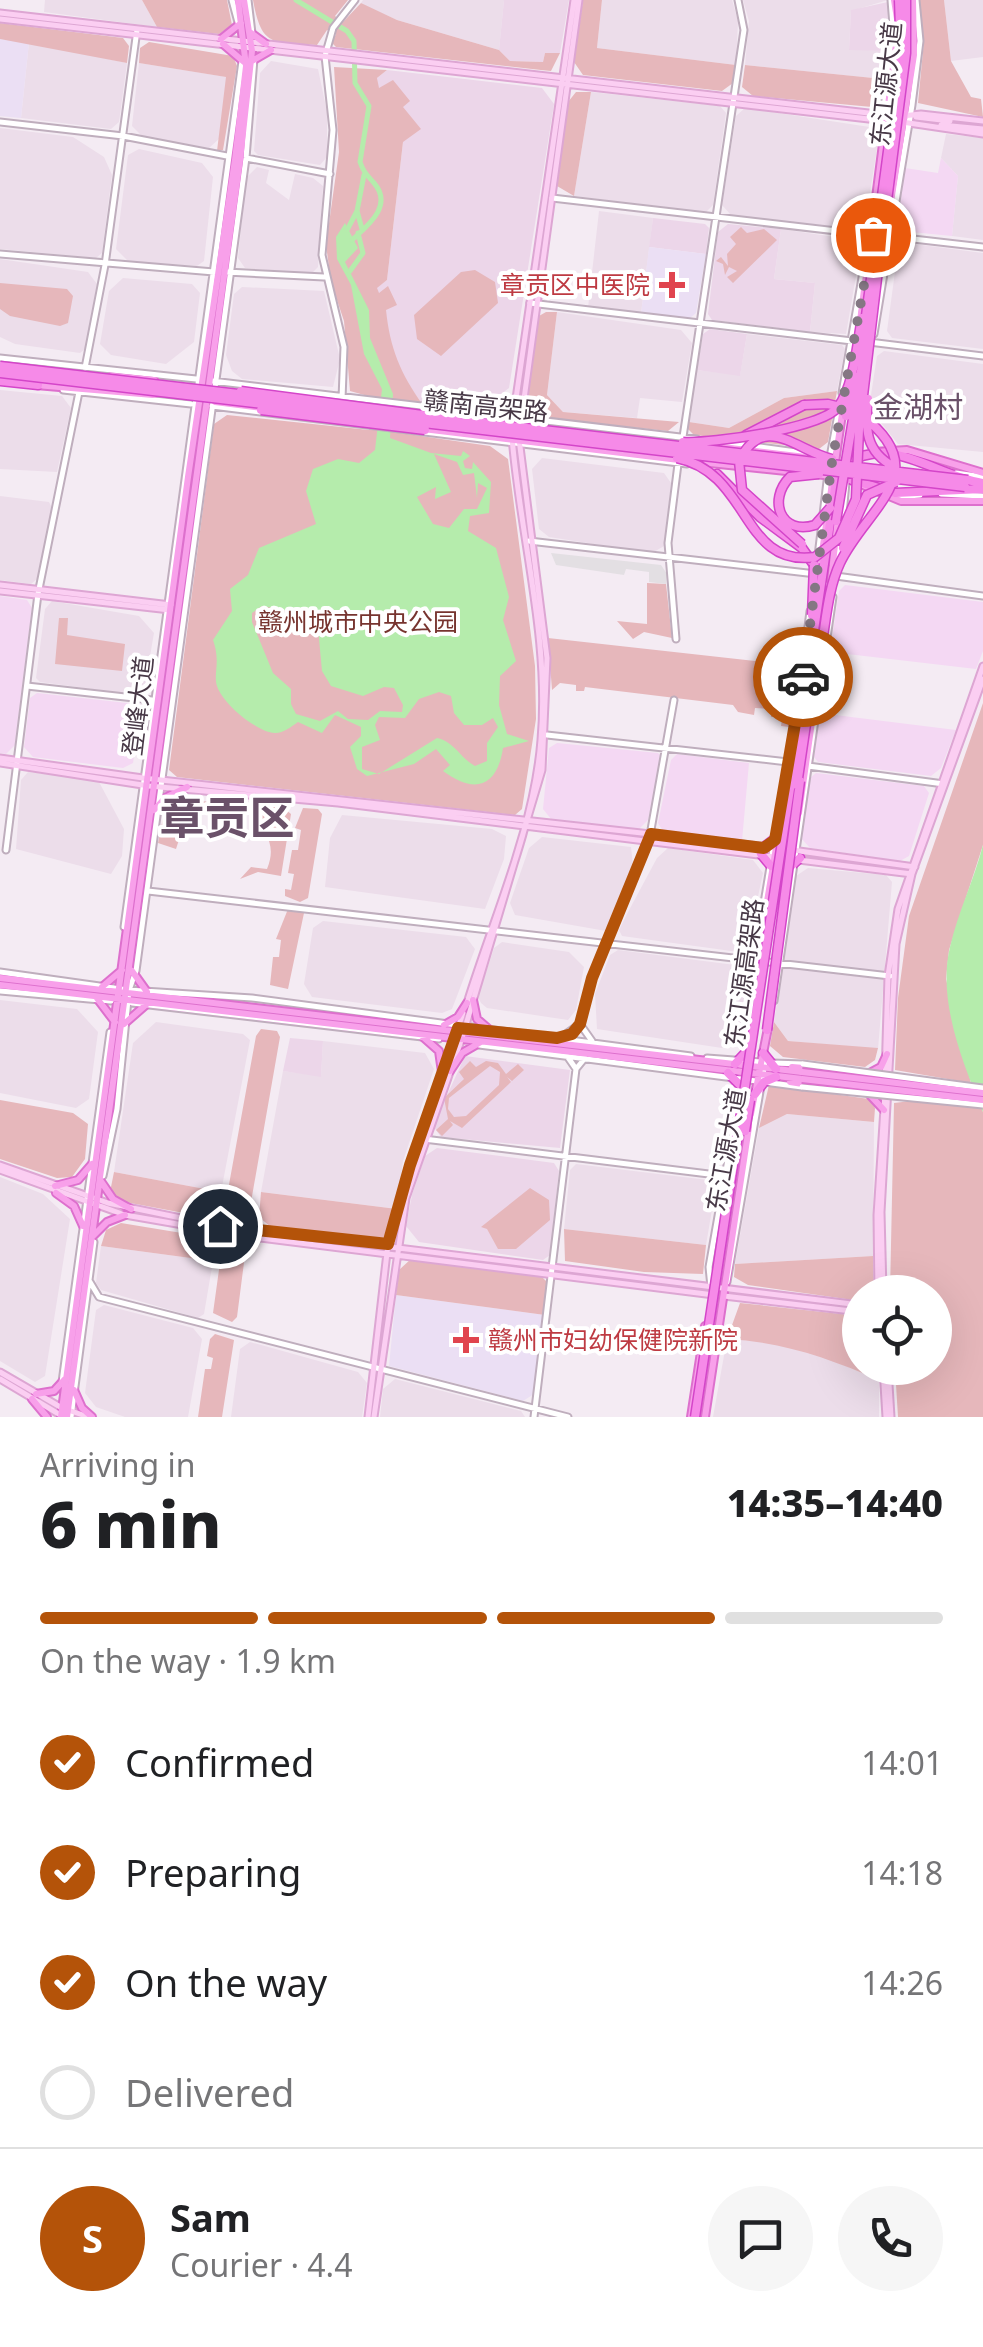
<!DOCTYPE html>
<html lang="en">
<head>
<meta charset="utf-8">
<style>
	body { margin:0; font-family:"Noto Sans","Noto Sans SC",sans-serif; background:#f6f6f6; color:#202124; height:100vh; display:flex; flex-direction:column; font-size:38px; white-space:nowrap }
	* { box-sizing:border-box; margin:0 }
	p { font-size:32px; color:#757577 }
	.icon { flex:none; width:55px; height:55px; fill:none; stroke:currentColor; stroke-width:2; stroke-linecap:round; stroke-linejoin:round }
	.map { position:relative; height:1417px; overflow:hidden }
	.panel { display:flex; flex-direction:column; background:#fff; flex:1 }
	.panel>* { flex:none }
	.controls { position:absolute; left:842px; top:1275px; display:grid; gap:20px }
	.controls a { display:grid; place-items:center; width:110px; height:110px; border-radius:50%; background:#fff; box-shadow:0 10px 40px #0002; font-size:50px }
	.pin { position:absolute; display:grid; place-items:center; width:85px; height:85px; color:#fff; margin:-42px; border:5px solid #fff; border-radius:50%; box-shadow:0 2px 10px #0007 }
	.courier { position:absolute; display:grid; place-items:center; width:100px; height:100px; margin:-50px; border:8px solid #b45309; border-radius:50%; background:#fff; color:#222; box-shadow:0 2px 12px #0007 }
	.summary em { font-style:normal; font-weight:800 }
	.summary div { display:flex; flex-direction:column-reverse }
	.summary { display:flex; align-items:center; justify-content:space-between; height:170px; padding:0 40px }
	h1 { font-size:65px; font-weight:800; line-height:75px }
	.bar { display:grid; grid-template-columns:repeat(4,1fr); gap:15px 10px; align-content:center; height:120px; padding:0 40px }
	.bar i { height:12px; border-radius:8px; background:#e0e0e0 }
	.bar .selected { background:#b45309 }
	.bar p { grid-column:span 4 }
	.line { display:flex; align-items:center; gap:25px; padding:0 40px; border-top:2px solid #e0e0e0 }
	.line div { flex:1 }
	.round { display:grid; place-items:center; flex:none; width:105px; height:105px; border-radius:52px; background:#f6f6f6 }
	ol { padding:0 40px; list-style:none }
	li { display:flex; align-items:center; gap:30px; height:110px }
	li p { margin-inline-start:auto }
	li .icon { padding:10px; border-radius:50%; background:#b45309; color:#fff; stroke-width:4 }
	li:last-child { color:#757577 }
	li i { width:55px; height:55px; border:5px solid #e0e0e0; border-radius:50% }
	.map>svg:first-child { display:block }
	.residential { fill:#ecddea }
	.commercial { fill:#f4d8f3 }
	.education { fill:#ecd6e9 }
	.medical { fill:#ebdff4 }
	.green { fill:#e6b7bb; fill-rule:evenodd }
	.parking { fill:#e3dfe3 }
	.water { fill:#b5ecac; fill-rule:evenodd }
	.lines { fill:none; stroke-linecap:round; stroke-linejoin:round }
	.canal { stroke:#b5ecac; stroke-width:5 }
	.tertiary-casing { stroke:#bfaebd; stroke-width:9 }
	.secondary-casing { stroke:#dda6d3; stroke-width:9 }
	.primary-casing { stroke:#dd70cd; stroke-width:10 }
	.trunk-casing { stroke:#d445c9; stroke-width:11 }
	.tertiary { stroke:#fff; stroke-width:5 }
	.secondary { stroke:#fbcef2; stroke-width:5 }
	.primary { stroke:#f8a0ea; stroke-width:6 }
	.trunk { stroke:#f68ae8; stroke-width:8 }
	.tertiary-bridge-casing { stroke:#bfaebd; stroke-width:9; stroke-linecap:butt }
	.primary-bridge-casing { stroke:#dd70cd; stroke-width:10; stroke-linecap:butt }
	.trunk-bridge-casing { stroke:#d445c9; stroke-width:11; stroke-linecap:butt }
	.tertiary-bridge { stroke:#fff; stroke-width:5 }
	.primary-bridge { stroke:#f8a0ea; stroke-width:6 }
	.trunk-bridge { stroke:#f68ae8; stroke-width:8 }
	.done { stroke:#847783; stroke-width:10; stroke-dasharray:0 18 }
	.route { stroke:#b45309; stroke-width:12 }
	.health-dot { fill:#e0444e; stroke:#fff; stroke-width:4 }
	.labels { text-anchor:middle; stroke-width:8; stroke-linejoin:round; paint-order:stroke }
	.street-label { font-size:25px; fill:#483947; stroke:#fff }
	.health-label { font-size:25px; fill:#be3a42; stroke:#fff; text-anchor:end }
	.park-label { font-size:25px; fill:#77342f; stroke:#fff }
	.quarter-label { font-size:30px; fill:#6a5169; stroke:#fff }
	.town-label { font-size:45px; font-weight:bold; fill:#6a5169; stroke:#fff }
</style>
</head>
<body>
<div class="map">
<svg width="983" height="1417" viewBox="0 0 983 1417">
	<rect width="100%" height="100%" fill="#f4ebf3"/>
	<path class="residential" d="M45,0H142L157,27L44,12Z
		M363,0H504L499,50L397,20L368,7L361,3Z
		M602,0H732L738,21L736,65L597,48Z
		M743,0H888L851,11L849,49L887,51L883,79L745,65L749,21Z
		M944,0H983V57L951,61Z
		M29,42L127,63L119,122L111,129L21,118Z
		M271,61L318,69L327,112V157L320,165L258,155L254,151L260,73Z
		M139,63L227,77L220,138L209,148L142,136L132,126Z
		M591,92L720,106L726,113L713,205L706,212L574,196Z
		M745,108L876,128L879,136L865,224L857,229L731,215L722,205L736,116Z
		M0,128L73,137L104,157L112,175L102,253L96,258L0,249Z
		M946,134L983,138V240L952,236L958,176L941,158Z
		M139,149L202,163L213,177L204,261L197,266L128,261L116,249L128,155Z
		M257,167L269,170L266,183L289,200L295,174L313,178L323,186L318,267L311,274L245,268L238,258L246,178Z
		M599,211L653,218L641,314L588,308Z
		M781,229L862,241L846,334L810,332L815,283L774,279Z
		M914,244L983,253V349L892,338L887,331L897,257Z
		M0,259L88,272L97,284L85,349L80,353L15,344L0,337Z
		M123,278L192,284L200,293L194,342L166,364L111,355L100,344L109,291Z
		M242,287L324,291L340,359L333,387L242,379L232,371L226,355L234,294Z
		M557,312L681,330L692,343L682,402L640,398L637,418L563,412L547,395Z
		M747,334L842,345L845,349L837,391L784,398L729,428L689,422L697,370L740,375Z
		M884,351L983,364V452L898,444L869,408L877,356Z
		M0,390L62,396L71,408L57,472L0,469Z
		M542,458L664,473L671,483L664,546L652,553L549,537L539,529L532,469Z
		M0,496L49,502L53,510L37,579L31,584L0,580Z
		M52,601L139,616L154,633L144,691L137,695L40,682L36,678L45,609Z
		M28,772L98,780L124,829L122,856L111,874L16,849L21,780Z
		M342,815L492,829L506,836L504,859L485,909L325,887L330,838Z
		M542,837L631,847L633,865L606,931L515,915L510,903L529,848Z
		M668,848L753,860L763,873L746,953L622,936L619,930L627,914L657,858Z
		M808,868L886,875L892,882L878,1049L788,1041L774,1022L796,876Z
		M323,921L466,937L475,949L452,1009L442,1013L312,997L304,984L313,928Z
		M502,942L569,952L584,967L576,1010L568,1020L487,1008L481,1003L478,997L494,948Z
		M618,950L743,966L747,1002L737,1036L722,1048L597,1029L595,994L610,955Z
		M0,1000L77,1009L98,1032L89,1099L76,1108L0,1093Z
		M156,1022L243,1034L250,1040L221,1192L114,1172L133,1043Z
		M323,1041L425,1053L434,1069L403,1161L397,1209L261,1192L283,1071L321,1076Z
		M787,1114L874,1122L873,1256L735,1264L759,1128Z
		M576,1164L708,1180L716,1186L706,1245L564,1229L570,1170Z
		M0,1177L43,1194L70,1219L45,1376L35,1382L0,1361Z
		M101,1246L213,1261L204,1314L198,1318L101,1290L96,1283Z
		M104,1305L193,1328L202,1339L188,1417H125L96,1407L85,1393L96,1310Z
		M727,1339L772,1342L818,1354L879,1380V1417H713Z
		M250,1342L358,1372L367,1383L362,1417H231L240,1349Z
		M395,1379L521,1411L525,1417H380L383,1389Z"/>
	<path class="commercial" d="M941,158L958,176L952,236L902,231L897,224L905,168L938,173Z
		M845,585L983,602V651L976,669L830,652L839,591Z
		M0,596L27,600L32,608L15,745L6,754L0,753Z
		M37,693L136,704L141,711L133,763L123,768L33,757L24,747L30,698Z
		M819,713L956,730L941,768L931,776L818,762L813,756Z
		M557,743L658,753L663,758L648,820L639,829L551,819L543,809L549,748Z
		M677,754L749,763L742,841L663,831L658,823L671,760Z
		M816,773L924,786L929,793L909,856L900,861L810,848L801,838L810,778Z"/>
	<path class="education" d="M504,0H569L560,53H545L543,62L510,61L499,50Z
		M888,2L887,51L849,50L851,10Z
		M387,70L542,88L554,104L509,388L480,410L423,405L398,370L386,334L376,288L387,280L403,142L378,87L377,78Z
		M653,218L705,224L709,228L706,254L649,247Z
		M728,224L781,229L774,279L815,283L810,332L712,320L708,314L718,232Z
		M710,329L747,334L740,376L697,370L703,334Z
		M290,1038L323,1041L321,1077L283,1071Z
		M465,1056L570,1070L560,1148L441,1137L433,1126Z
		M437,1148L554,1163L559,1171L550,1255L543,1260L419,1242L406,1226L412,1195L425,1156Z"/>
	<path class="medical" d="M0,39L29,42L21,118L0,116Z
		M649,247L706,254L696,313L690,318L641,314Z
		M396,1295L545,1315L534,1394L523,1401L389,1366Z"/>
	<path class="green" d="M142,0H227L232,25L219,34L157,27Z
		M253,0H348L335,16L343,22L361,3L397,20L499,50L510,61L543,62L545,53H560L551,71L541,70L336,47L332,43L336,34L327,30L317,45C273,41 262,49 253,0Z
		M583,0H602L597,48L736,65L733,83L722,91L583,75L574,62Z
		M919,0H944L951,61L971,97L981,99L983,117L918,103L924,41Z
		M0,23L123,38L129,46L127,63L0,39Z
		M149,42L233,56L237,66L223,150L217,151L226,77L139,63L140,48Z
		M745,65L883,79L879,103L872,107L753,96L742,87Z
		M334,67L387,70L377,78L379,88L393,80L410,101L403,107L421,129L403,142L387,280L377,288L379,293L388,286L397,305L386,310C390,348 400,373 423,405L405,402L400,433L490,446L508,459L535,666L536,719L522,809L515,815L177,777L169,770L214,424L227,415L369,430L375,398L350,391L344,321L331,282L326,245L339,152Z
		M576,92H591L574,196L557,186L568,102Z
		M741,227L747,233L764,229L777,240L733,283L727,277L737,271L729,267L725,275L723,264L716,261L721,257L728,266L727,254L736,244L730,237Z
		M475,270L495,282L498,303L441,356L417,339L414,315L461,272Z
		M0,283L67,289L73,296L68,323L60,326L10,316L0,309Z
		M546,312H557L547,395L563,412L679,422L668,431L533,417L526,408L539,316Z
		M837,391L828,442L819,449L694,435L688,429L689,422L729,428L784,398Z
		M647,583L666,584L672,638L644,632L633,639L617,621L647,624Z
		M59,618H68L67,635L125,644L122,671L55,664Z
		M548,638L799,666L789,727L781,726L783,711H778V717H771V709L755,708L754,715L738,712L733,705L585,687L584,691H576V685L560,683L552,690Z
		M983,703V845L949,950L946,979L971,1083L895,1070L898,998L909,916Z
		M180,800L215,802L216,806L185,821L176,849L158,843L165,808Z
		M244,803L281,806L291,814L281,876L258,872L240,879L251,867L267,869C281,835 253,826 244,803Z
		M303,808L318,809L322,814L308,898L300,902L285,896V889L291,890L294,874L288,873L292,850H298L301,830L295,828Z
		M288,909L304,913L288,989L270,985L273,957H279L281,940L276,939Z
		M774,1022L788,1041L878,1048L875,1060L865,1067L783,1057L770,1046Z
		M261,1029L277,1031L280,1037L248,1219L242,1223L229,1220L224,1212L256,1036Z
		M470,1061L476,1067L486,1061L498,1063L506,1074L518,1064L524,1070L512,1081L507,1077L511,1082L462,1128L450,1121L453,1125L442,1136L436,1130L448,1119L444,1098L464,1079L459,1072ZM490,1066L500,1072L499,1085L466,1116L454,1117L448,1109L449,1098Z
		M769,1085L869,1099L875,1108L874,1122L787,1114L759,1128Z
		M0,1100L73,1113L88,1124L85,1159L72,1177L57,1178L0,1159Z
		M919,1100L981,1107L983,1112V1417H898L895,1368H935V1292H890L894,1103Z
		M114,1172L221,1192L218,1212L210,1218L120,1201L110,1192Z
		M530,1188L549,1200L550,1220L516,1249H498L487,1229L481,1227Z
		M261,1192L397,1209L391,1233L383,1238L272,1228L259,1217Z
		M121,1223L212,1238L213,1261L101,1246L106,1230Z
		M564,1229L706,1245L703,1274L644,1272L565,1261Z
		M228,1241L246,1247L237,1317L232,1322L213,1313L222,1248Z
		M873,1256L874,1292H860V1301L748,1285L734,1277L735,1264Z
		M411,1259L540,1275L548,1283L545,1315L396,1295L399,1270Z
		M740,1303L860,1316V1368H878L879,1380C828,1358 783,1342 727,1339Z
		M215,1334L234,1340L222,1417H198L205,1369H211L213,1358L207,1356L210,1339Z"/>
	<path class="parking" d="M551,553L661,565L667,574L666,584L649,582V572L626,569L624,575L556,565Z"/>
	<path class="water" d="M345,223L358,248L345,262L369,310L370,338L393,394L390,438L431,453L461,456L463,451L470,456L463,461L465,468L472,469L473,462L491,482L489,513L470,516L468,531L496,548L509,597L503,620L516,661L500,676L499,705L507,734L529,741L503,748C497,788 474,794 443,771L450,765L436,749L414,764L367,776L357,769L350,747L361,736V727L335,715L322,733L298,722C289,728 281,736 269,732C252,727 223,704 217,686C213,673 221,663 213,640L232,611L230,589L248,575L259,548L316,524L306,491L313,469L338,459L359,463L375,450L382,389L364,354L351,285L337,259L336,237ZM434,454L457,462L463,475L474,473L477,498L478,483L487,488L477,509H464L449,528L433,524L417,497L436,487L435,499L451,492ZM262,606L289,611L318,628L322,671L331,686L363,696L384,687L394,688L403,705L402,712L380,711L368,720L348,719L338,711L320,721L296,714L291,704V689L273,673L252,622V613ZM439,692L451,696L454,713L464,725H482L493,718L498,727L487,743V761L475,766C460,758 455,742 437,738L379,774L362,769V747L380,740L375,725L379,717L405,718L419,699Z
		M983,845V1112C963,1064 937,1000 950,947C958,912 974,880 983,845Z"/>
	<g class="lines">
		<path class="canal" d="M296,0L347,31L354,41L355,83L369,106L360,162C364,173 367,175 374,183C394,206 367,226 352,240
			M362,229L357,211L364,175
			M347,230L357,211
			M350,271L363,253L358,233"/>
		<g class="tertiary-casing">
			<path id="tertiary" d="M232,0L239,26
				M248,0L252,33
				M886,101L893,26L891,0
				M912,105L920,41L916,0
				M884,116L885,99
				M0,122L123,136L227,156
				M246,158L330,174
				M552,198L871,235
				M887,236L983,247
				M0,254L214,272
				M226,272L324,277
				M530,303L852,341
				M874,334L912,105
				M869,342L983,356
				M0,358L196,379
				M85,368L105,265L137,30
				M212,381L697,439
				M63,390L191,404
				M842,393L864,266
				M342,399L344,347L322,255L333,130L325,56L333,28L355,0
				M212,406L687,464
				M683,437L744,30L738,0
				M723,442L811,454
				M830,457L839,409
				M956,473L983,477
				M941,494L983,496
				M896,497L920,495
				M842,526L846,482
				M529,541L816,574
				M818,556L828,473
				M837,566L840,537
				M836,576L983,596
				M676,639L668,543L678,464
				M805,650L810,611
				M27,686L152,700
				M547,735L788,762
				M808,766L944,784
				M784,789L792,735
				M6,850L38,594L79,392
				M148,891L890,976
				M761,921L778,819
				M124,927L242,61
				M0,972L128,990L252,998L691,1056
				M0,991L111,1001
				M774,1001L833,597
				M132,1003L439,1039
				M580,1024L592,978L649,841L674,700
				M563,1036L580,1024L592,1041
				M479,1045L802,1087
				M746,1051L751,1012
				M567,1056L576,1069L585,1058
				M707,1058L761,1062
				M772,1063L803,1064
				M424,1139L725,1176
				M103,1176L117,1109L129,990L136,971L246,158L254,59
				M90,1282L99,1297L568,1417
				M727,1282L766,1057
				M711,1287L709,1267L741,1086
				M62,1382L110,1032
				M71,1417L94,1242
				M534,1417L576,1069"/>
		</g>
		<g class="secondary-casing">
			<path id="secondary" d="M0,13L886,115
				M0,19L886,121
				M902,116L921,114L983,121
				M916,117L950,121
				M902,122L983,134
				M941,125L983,129
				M512,426L574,0
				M520,428L579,0
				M0,585L171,605
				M0,591L170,610
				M0,758L143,778L777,848
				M0,763L149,786L338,803L912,874
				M792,850L915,867
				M467,1003C493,918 534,829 541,740C550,638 520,537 512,437
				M885,1077L888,976L898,909L983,666
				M0,1165L108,1203L220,1226L860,1305
				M0,1170L125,1215L252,1237L714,1295
				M878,1292L877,1215L885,1093
				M883,1292L881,1212L896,944L912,874L983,679
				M724,1296L860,1312
				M883,1368L886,1417
				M888,1368L891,1417
				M0,1372L62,1408L89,1417
				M0,1379L62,1416
				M368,1417L388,1244L410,1165L463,1013
				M374,1417L406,1198L462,1038L542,770L547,658L519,439"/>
		</g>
		<g class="primary-casing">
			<path id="primary" d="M894,0L897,19
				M251,33L266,44
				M221,39L241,23
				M223,44L244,62
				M252,61L271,50
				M885,240L914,55L913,0
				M860,321L897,36
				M112,376L154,380
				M36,385L153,395
				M215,402L262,408
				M423,429L679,460
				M697,444L814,458
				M873,452L907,450L983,473
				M691,461L843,477L901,501H983
				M819,573L843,407
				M831,581L838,518
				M794,736L807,649
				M154,810L165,798L187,787
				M799,813L822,652
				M132,971L147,992
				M0,978L802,1072
				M0,985L802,1079
				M102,987L122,970
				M96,997L115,1022
				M473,1000L477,1019L491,1031
				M753,1012L757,961L786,788
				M124,1024L148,1003
				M444,1025L458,1017L467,1003
				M422,1036L439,1051L442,1072
				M792,1067L839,1071
				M450,1071L462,1053L481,1042
				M868,1074L881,1067L887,1054
				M790,1082L822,1087
				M870,1095L884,1110
				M751,1114L768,1028
				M100,1180L113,1199L131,1209
				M55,1186L78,1180L92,1164
				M56,1193L74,1206L83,1226
				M92,1237L107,1222L125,1215
				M74,1390L82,1408L92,1417
				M36,1394L54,1391L65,1379
				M32,1399L47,1417
				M61,1417L188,477L235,160L246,66L238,0
				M67,1417L240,160L252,51L244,0
				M691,1417L705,1326
				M705,1417L749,1127"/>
		</g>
		<g class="trunk-casing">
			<path id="trunk" d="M0,381L38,385
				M746,435L804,405
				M846,463C896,435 933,476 983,483
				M717,474L760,517L802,548L814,565
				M843,477L895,493L983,489
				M824,564L836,481
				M764,847L776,838
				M761,854L771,866
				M790,867L800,858
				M763,1053L776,1069
				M735,1064L749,1049
				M728,1073L743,1088
				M755,1094L764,1082L776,1077"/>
		</g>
		<use href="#tertiary" class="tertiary"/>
		<use href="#secondary" class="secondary"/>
		<use href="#primary" class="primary"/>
		<use href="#trunk" class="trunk"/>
		<g class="tertiary-bridge-casing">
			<path id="tertiary-bridge" d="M803,1064L983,1088
				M802,1087L983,1105"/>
		</g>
		<g class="primary-bridge-casing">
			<path id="primary-bridge" d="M802,1072L983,1093
				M802,1079L983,1100"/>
		</g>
		<g class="trunk-bridge-casing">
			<path id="trunk-bridge" d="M884,224L906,53V0
				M865,323L901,54L899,0
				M0,366L968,480
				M0,373L965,487
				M241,391L430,416
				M868,399C865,429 865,451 894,467
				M804,405L828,404L848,409
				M261,410L425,430
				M846,416L854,376
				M683,442C711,444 823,428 838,407C854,386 857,343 862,318
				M677,458C751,473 741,568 815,557L839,538L856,499L859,429L884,220
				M819,474L790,477C767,500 781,536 815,525L830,508
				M836,521L870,317
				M802,544L742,490L739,461C764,411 797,451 832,459
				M843,548L867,495L896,482
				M812,615L814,565
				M820,654C826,624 827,591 840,563C865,509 938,472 861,415
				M797,785L817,650
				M767,1030L800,781
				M745,1131L750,1100
				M695,1417L824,564"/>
		</g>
		<use href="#tertiary-bridge" class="tertiary-bridge"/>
		<use href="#primary-bridge" class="primary-bridge"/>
		<use href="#trunk-bridge" class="trunk-bridge"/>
	</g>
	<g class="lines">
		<path class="done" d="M803,677L832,462L873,235"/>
		<path class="route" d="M220,1226L388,1244L410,1165L458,1028L557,1038L572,1034L580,1024L592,978L651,834L764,848L775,840L803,677"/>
	</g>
	<g class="health-dot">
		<path d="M667 270h10v10h10v10h-10v10h-10v-10h-10v-10h10z"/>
		<path d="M461 1325h10v10h10v10h-10v10h-10v-10h-10v-10h10z"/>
	</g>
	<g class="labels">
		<g class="street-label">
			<text transform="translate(886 84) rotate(-84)" y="9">东江源大道</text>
			<text transform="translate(486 406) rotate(6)" y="9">赣南高架路</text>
			<text transform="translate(138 706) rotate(-83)" y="9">登峰大道</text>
			<text transform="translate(744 973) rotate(-82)" y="9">东江源高架路</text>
			<text transform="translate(726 1150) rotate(-80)" y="9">东江源大道</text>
		</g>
		<g class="health-label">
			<text x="650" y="294">章贡区中医院</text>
			<text x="488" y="1349" text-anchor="start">赣州市妇幼保健院新院</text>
		</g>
		<g class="park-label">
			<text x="358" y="631">赣州城市中央公园</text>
		</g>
		<g class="quarter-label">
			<text x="918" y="418">金湖村</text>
		</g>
		<g class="town-label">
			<text x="227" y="834">章贡区</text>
		</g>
	</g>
</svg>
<div class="controls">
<a><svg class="icon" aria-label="locate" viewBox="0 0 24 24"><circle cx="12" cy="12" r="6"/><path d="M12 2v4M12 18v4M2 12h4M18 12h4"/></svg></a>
</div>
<div class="pin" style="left:873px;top:235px;background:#ea580c"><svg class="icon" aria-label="bag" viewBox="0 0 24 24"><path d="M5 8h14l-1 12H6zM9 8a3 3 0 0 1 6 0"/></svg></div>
<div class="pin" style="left:220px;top:1226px;background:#1f2937"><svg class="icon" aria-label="home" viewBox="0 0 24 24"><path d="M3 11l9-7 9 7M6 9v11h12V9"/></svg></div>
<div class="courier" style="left:803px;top:677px"><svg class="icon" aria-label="car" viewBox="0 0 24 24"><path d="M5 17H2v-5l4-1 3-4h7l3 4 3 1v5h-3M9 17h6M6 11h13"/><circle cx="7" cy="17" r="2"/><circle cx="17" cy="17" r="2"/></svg></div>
</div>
<section class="panel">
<div class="summary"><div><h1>6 min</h1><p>Arriving in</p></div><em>14:35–14:40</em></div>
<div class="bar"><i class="selected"></i><i class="selected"></i><i class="selected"></i><i></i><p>On the way · 1.9 km</p></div>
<ol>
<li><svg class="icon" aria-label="check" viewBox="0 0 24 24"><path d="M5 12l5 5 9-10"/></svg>Confirmed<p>14:01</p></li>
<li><svg class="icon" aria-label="check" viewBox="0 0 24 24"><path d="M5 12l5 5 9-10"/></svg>Preparing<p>14:18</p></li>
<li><svg class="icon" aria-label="check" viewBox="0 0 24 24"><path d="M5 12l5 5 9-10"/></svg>On the way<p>14:26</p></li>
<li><i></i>Delivered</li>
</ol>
<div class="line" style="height:180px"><b class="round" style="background:#b45309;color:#fff">S</b><div><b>Sam</b><p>Courier · 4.4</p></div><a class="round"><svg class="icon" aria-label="chat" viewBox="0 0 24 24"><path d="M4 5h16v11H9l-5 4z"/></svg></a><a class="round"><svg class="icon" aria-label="phone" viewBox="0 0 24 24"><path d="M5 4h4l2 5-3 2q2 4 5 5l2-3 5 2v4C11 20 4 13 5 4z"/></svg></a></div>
</section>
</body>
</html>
